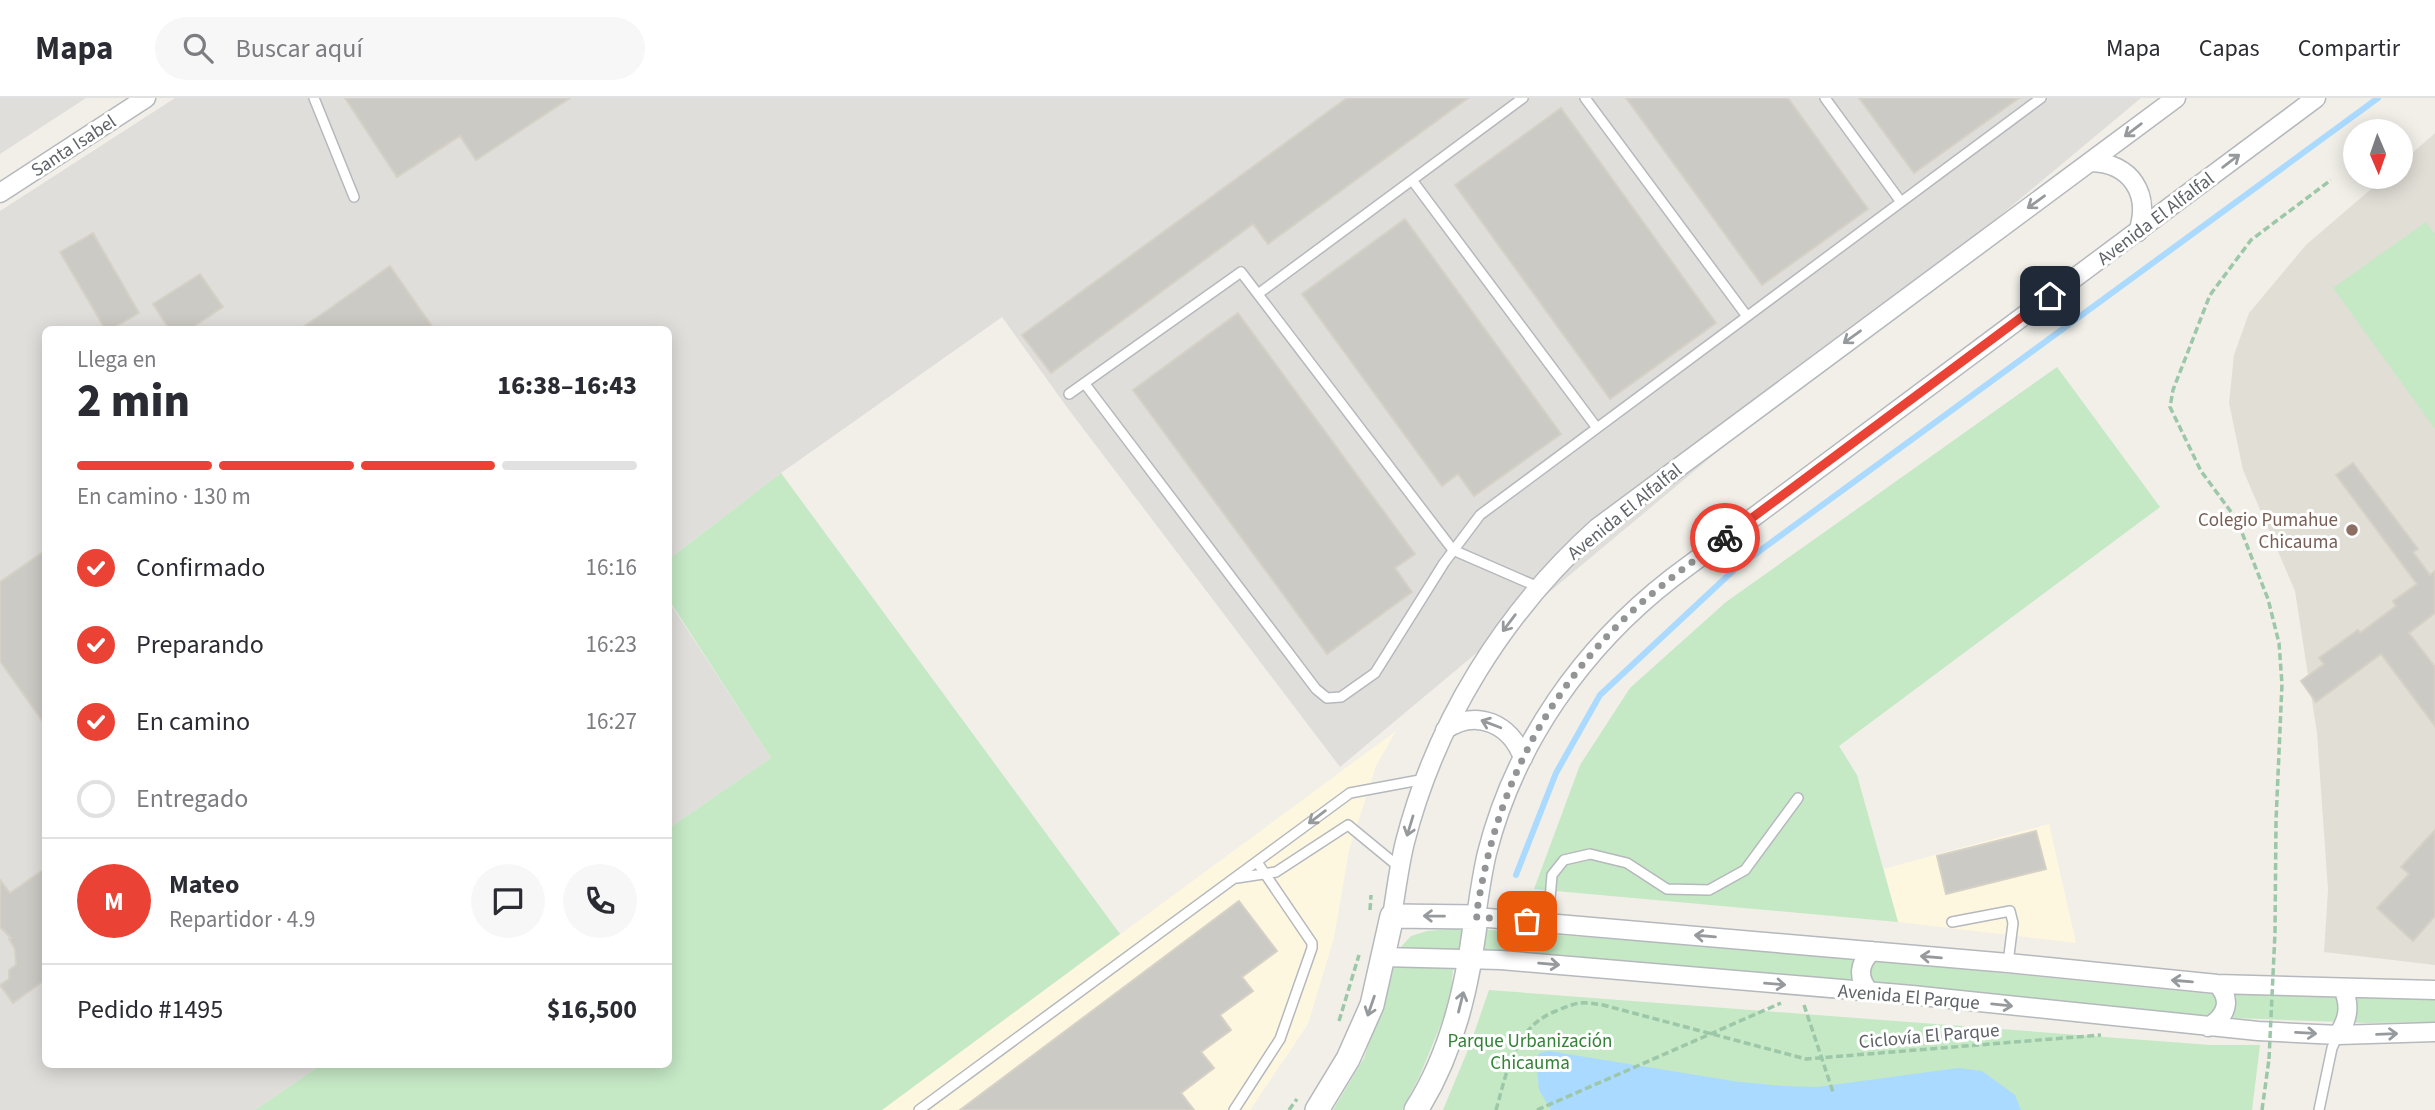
<!DOCTYPE html>
<html lang="es">
<head>
<meta charset="utf-8">
<style>
	body { margin:0; font-family:"Source Sans 3",sans-serif; background:#f7f7f7; color:#2b2b33; height:100vh; display:flex; flex-direction:column; font-size:26px; white-space:nowrap }
	* { box-sizing:border-box; margin:0 }
	p { font-size:23px; color:#7c7c81 }
	.icon { flex:none; width:38px; height:38px; fill:none; stroke:currentColor; stroke-width:2; stroke-linecap:round; stroke-linejoin:round }
	.map { position:relative; flex:1; overflow:hidden }
	.panel { position:absolute; left:42px; top:228px; width:630px; height:742px; display:flex; flex-direction:column; background:#fff; border-radius:10px; box-shadow:0 4px 18px #0003 }
	.panel>* { flex:none }
	.needle { width:46px; rotate:178deg }
	.buttons { position:absolute; left:2343px; top:21px; display:grid; gap:14px }
	.buttons a { display:grid; place-items:center; width:70px; height:70px; border-radius:50%; background:#fff; box-shadow:0 4px 18px #0003; font-size:35px }
	.pin { position:absolute; display:grid; place-items:center; width:60px; height:60px; color:#fff; margin:-30px; border-radius:14px; box-shadow:0 4px 10px #0006 }
	.courier { position:absolute; display:grid; place-items:center; width:70px; height:70px; margin:-35px; border:5px solid #ea4335; border-radius:50%; background:#fff; color:#222; box-shadow:0 2px 9px #0007 }
	.headline em { font-style:normal; font-weight:800 }
	.headline div { display:flex; flex-direction:column-reverse }
	.headline { display:flex; align-items:center; justify-content:space-between; height:119px; padding:0 35px }
	h1 { font-size:46px; font-weight:800; line-height:52px }
	.bar { display:grid; grid-template-columns:repeat(4,1fr); gap:10px 7px; align-content:center; height:84px; padding:0 35px }
	.bar i { height:9px; border-radius:5px; background:#e1e1e2 }
	.bar .current { background:#ea4335 }
	.bar p { grid-column:span 4 }
	.line { display:flex; align-items:center; gap:18px; padding:0 35px; border-top:2px solid #e1e1e2 }
	.line div { flex:1 }
	.round { display:grid; place-items:center; flex:none; width:74px; height:74px; border-radius:37px; background:#f7f7f7 }
	ol { padding:0 35px; list-style:none }
	li { display:flex; align-items:center; gap:21px; height:77px }
	li p { margin-inline-start:auto }
	li .icon { padding:7px; border-radius:50%; background:#ea4335; color:#fff; stroke-width:4 }
	li:last-child { color:#7c7c81 }
	li i { width:38px; height:38px; border:4px solid #e1e1e2; border-radius:50% }
	header { display:flex; align-items:center; gap:42px; box-sizing:border-box; height:98px; padding:0 35px; background:#fff; border-bottom:2px solid #e1e1e2 }
	header strong { font-size:33px }
	nav { display:flex; gap:38px; margin-inline-start:auto; font-size:24px }
	.search { width:490px; height:63px; background:#f7f7f7; display:flex; align-items:center; gap:18px; box-sizing:border-box; padding:0 24px; border-radius:38px; color:#7c7c81; font-size:26px }
	.map>svg:first-child { display:block }
	.commercial { fill:#fef7e0 }
	.industrial { fill:#e0deda }
	.education { fill:#e1ded6 }
	.green { fill:#c5e8c5 }
	.water { fill:#aadaff }
	.lines { fill:none; stroke-linecap:round; stroke-linejoin:round }
	.stream { stroke:#aadaff; stroke-width:6 }
	.building { fill:#cccac5; stroke:#d6d1c6; stroke-width:2 }
	.service-casing { stroke:#b5b8bc; stroke-width:12 }
	.minor-casing { stroke:#b5b8bc; stroke-width:21 }
	.tertiary-casing { stroke:#b5b8bc; stroke-width:26 }
	.path { stroke:#9cc7a9; stroke-width:3.5; stroke-dasharray:7 3.5; stroke-linecap:butt }
	.service { stroke:#fff; stroke-width:9 }
	.minor { stroke:#fff; stroke-width:18 }
	.tertiary { stroke:#fff; stroke-width:23 }
	.path-bridge { stroke:#9cc7a9; stroke-width:3.5; stroke-dasharray:7 3.5; stroke-linecap:butt }
	.oneway { stroke:#979a9d }
	.done { stroke:#929495; stroke-width:7; stroke-dasharray:0 12.6 }
	.route { stroke:#ea4335; stroke-width:9 }
	.education-dot { fill:#8d6e63; stroke:#fff; stroke-width:2.5 }
	.labels { text-anchor:middle; stroke-width:6; stroke-linejoin:round; paint-order:stroke }
	.street-label { font-size:19px; fill:#5f6368; stroke:#fff }
	.education-label { font-size:19px; fill:#785e54; stroke:#fff; text-anchor:end }
	.park-label { font-size:19px; fill:#348238; stroke:#fff }
</style>
</head>
<body>
<header>
<strong>Mapa</strong>
<div class="search"><svg class="icon" aria-label="search" viewBox="0 0 24 24"><circle cx="10" cy="10" r="6"/><path d="M15 15l6 6"/></svg>Buscar aquí</div>
<nav><a>Mapa</a><a>Capas</a><a>Compartir</a></nav>
</header>
<div class="map">
<svg width="2435" height="1012" viewBox="0 0 2435 1012">
	<rect width="100%" height="100%" fill="#f1efe8"/>
	<path class="commercial" d="M1396,633L1376,668L1349,752L1334,840L1308,926L1250,1012H882Z
		M2049,726L2076,845L1898,824L1884,771Z"/>
	<path class="industrial" d="M0,0H86L0,56Z
		M175,0H2141L1340,669L1069,312L1002,219L781,375L669,461L668,231H46V966H322L255,1012H0V113Z
		M668,502L771,660L669,730H668Z"/>
	<path class="education" d="M2435,35V867L2324,854L2328,792L2317,635L2295,493L2243,372L2229,305L2234,257L2249,215L2306,147L2385,79H2401V65Z"/>
	<path class="green" d="M2426,124L2435,136V331L2333,190Z
		M2057,269L2160,409L1839,648L1857,677L1898,824L1534,791L1580,667L1630,590L1726,504Z
		M781,375L1120,836L882,1012H255L322,966H668L669,730L771,660L669,502V461Z
		M1464,830L1802,855L2211,896L2435,900V924L2367,925L2209,919L1480,859L1453,872L1450,904L1420,977L1402,1012H1333L1364,960L1400,850L1411,838L1427,833Z
		M1489,892L2210,947H2260L2252,1012H1443L1470,947Z"/>
	<path class="water" d="M1549,953L1739,984L1782,988L1817,989L1958,970L1982,973L2015,997L2021,1012H1551L1539,992L1536,959L1540,955Z"/>
	<g class="lines">
		<path class="stream" d="M1516,777L1556,675L1600,597L1735,471L2378,0"/>
	</g>
	<path class="building" d="M345,0H570L476,62L460,38L397,79Z
		M1347,0H1468L1268,146L1253,126L1051,275L1022,237Z
		M1626,0H1788L1868,111L1762,187Z
		M1859,0H2019L1914,75Z
		M1561,10L1716,225L1610,301L1455,87Z
		M1405,121L1561,336L1474,398L1458,376L1442,388L1302,196Z
		M93,135L139,215L111,231H105L60,154Z
		M390,168L434,231H300L322,216Z
		M200,176L223,209L190,231H169L153,206Z
		M1238,215L1415,456L1395,470L1412,494L1327,556L1133,292Z
		M2353,365L2418,451L2413,454L2430,477L2435,473V515L2409,535L2435,569V628L2381,556L2316,604L2301,583L2324,566L2319,560L2358,532L2360,535L2396,508L2393,503L2417,486L2336,377Z
		M46,452V628L0,563V484Z
		M2435,732V818L2413,843L2377,810L2409,776L2401,769Z
		M2036,733L2046,771L1946,796L1937,758Z
		M46,770V881L13,905L0,887L9,881V872L16,867L15,851L9,841L11,840L0,829V782L10,795Z
		M1239,803L1277,853L1242,879L1253,893L1220,917L1231,932L1201,954L1214,970L1181,995L1194,1012H960Z"/>
	<g class="lines">
		<g class="service-casing">
			<path id="service" d="M314,0L354,99
				M1585,0L1746,217
				M1825,0L1901,104
				M1412,82L1597,330
				M1258,196L1523,0
				M1085,286L1316,591L1327,600L1341,599L1375,575L1444,465L1480,417L2041,0
				M1069,296L1241,174L1453,452L1538,489
				M1237,780L1276,774L1348,727L1399,769
				M1952,824L2010,813L2013,825L2008,865
				M1548,825L1552,777L1564,762L1590,756L1627,765L1667,791L1709,792L1745,772L1798,700
				M919,1012L1350,695L1425,681
				M1234,1012L1280,941L1312,850V845L1257,764
				M2319,1012L2332,950L2338,937"/>
		</g>
		<g class="minor-casing">
			<path id="minor" d="M2316,0L1672,480C1583,549 1515,645 1487,755C1482,776 1479,798 1476,819L2008,865L2217,886L2435,892
				M2091,64C2131,65 2151,96 2138,134
				M0,95L146,0
				M1445,632C1476,610 1511,626 1523,660
				M1392,818C1396,794 1399,768 1405,744C1436,623 1504,514 1597,430L2176,0
				M1383,859L1501,862L1912,897L2258,933L2338,937L2435,934
				M1869,893C1857,880 1859,865 1872,853
				M2208,929C2226,919 2233,902 2217,886
				M2338,937C2348,922 2351,908 2343,891"/>
		</g>
		<g class="tertiary-casing">
			<path id="tertiary" d="M1317,1012L1348,961L1372,907L1392,818L1476,819C1468,886 1453,954 1416,1012"/>
		</g>
		<path class="path" d="M1370,812L1371,797
			M2275,835L2276,723L2282,586L2279,545L2268,501L2237,422L2201,373L2170,309L2173,292L2210,197L2251,142L2331,82
			M1804,907L1833,994
			M1339,923L1359,857
			M1289,1012L1297,1001
			M1496,1012C1507,974 1514,929 1556,913C1578,904 1580,903 1603,907L1806,961L2101,937
			M1537,1012L1781,905
			M2262,1012L2269,961"/>
		<use href="#service" class="service"/>
		<use href="#minor" class="minor"/>
		<use href="#tertiary" class="tertiary"/>
		<path class="path-bridge" d="M2269,961L2275,835"/>
	</g>
	<defs><path id="oneway-shaft" d="M-6 0H5M1.5-3L5.5 0L1.5 3" fill="none" stroke-width="1.6" stroke-linecap="round" stroke-linejoin="round" transform="scale(1.75)"/></defs>
	<g class="oneway">
		<use href="#oneway-shaft" transform="translate(2133 32) rotate(143)"/>
		<use href="#oneway-shaft" transform="translate(2231 63) rotate(-37)"/>
		<use href="#oneway-shaft" transform="translate(2036 104) rotate(144)"/>
		<use href="#oneway-shaft" transform="translate(1852 239) rotate(144)"/>
		<use href="#oneway-shaft" transform="translate(1509 525) rotate(127)"/>
		<use href="#oneway-shaft" transform="translate(1491 626) rotate(-159)"/>
		<use href="#oneway-shaft" transform="translate(1317 719) rotate(143)"/>
		<use href="#oneway-shaft" transform="translate(1410 728) rotate(107)"/>
		<use href="#oneway-shaft" transform="translate(1434 818) rotate(-179)"/>
		<use href="#oneway-shaft" transform="translate(1705 838) rotate(-175)"/>
		<use href="#oneway-shaft" transform="translate(1931 859) rotate(-175)"/>
		<use href="#oneway-shaft" transform="translate(1549 866) rotate(5)"/>
		<use href="#oneway-shaft" transform="translate(2182 883) rotate(-175)"/>
		<use href="#oneway-shaft" transform="translate(1775 886) rotate(5)"/>
		<use href="#oneway-shaft" transform="translate(1461 904) rotate(-76)"/>
		<use href="#oneway-shaft" transform="translate(2002 907) rotate(6)"/>
		<use href="#oneway-shaft" transform="translate(1371 908) rotate(109)"/>
		<use href="#oneway-shaft" transform="translate(2306 935) rotate(3)"/>
		<use href="#oneway-shaft" transform="translate(2387 936) rotate(-2)"/>
	</g>
	<g class="lines">
		<path class="done" d="M1527,823L1476,819C1494,698 1540,602 1629,516C1659,488 1692,464 1725,440"/>
		<path class="route" d="M1725,440L2050,198"/>
	</g>
	<circle class="education-dot" cx="2352" cy="432" r="7"/>
	<g class="labels">
		<g class="street-label">
			<text transform="translate(73 47) rotate(-33)" y="7">Santa Isabel</text>
			<text transform="translate(2155 120) rotate(-37)" y="7">Avenida El Alfalfal</text>
			<text transform="translate(1624 413) rotate(-39)" y="7">Avenida El Alfalfal</text>
			<text transform="translate(1909 898) rotate(5)" y="7">Avenida El Parque</text>
			<text transform="translate(1929 937) rotate(-5)" y="7">Ciclovía El Parque</text>
		</g>
		<g class="education-label">
			<text x="2338" y="428">Colegio Pumahue<tspan x="2338" dy="22">Chicauma</tspan></text>
		</g>
		<g class="park-label">
			<text x="1530" y="949">Parque Urbanización<tspan x="1530" dy="22">Chicauma</tspan></text>
		</g>
	</g>
</svg>
<div class="buttons">
<a><svg class="needle" viewBox="-14 -14 28 28"><path d="M0-13l5 13h-10z" fill="#e53935"/><path d="M0 13l5-13h-10z" fill="#7c7c81"/></svg></a>
</div>
<div class="pin" style="left:1527px;top:823px;background:#ea580c"><svg class="icon" aria-label="bag" viewBox="0 0 24 24"><path d="M5 8h14l-1 12H6zM9 8a3 3 0 0 1 6 0"/></svg></div>
<div class="pin" style="left:2050px;top:198px;background:#1f2937"><svg class="icon" aria-label="home" viewBox="0 0 24 24"><path d="M3 11l9-7 9 7M6 9v11h12V9"/></svg></div>
<div class="courier" style="left:1725px;top:440px"><svg class="icon" aria-label="bike" viewBox="0 0 24 24"><circle cx="6" cy="16" r="4"/><circle cx="18" cy="16" r="4"/><path d="M6 16l4-8h5l3 8M10 8l3 8H6M13 5h3"/></svg></div>
<section class="panel">
<div class="headline"><div><h1>2 min</h1><p>Llega en</p></div><em>16:38–16:43</em></div>
<div class="bar"><i class="current"></i><i class="current"></i><i class="current"></i><i></i><p>En camino · 130 m</p></div>
<ol>
<li><svg class="icon" aria-label="check" viewBox="0 0 24 24"><path d="M5 12l5 5 9-10"/></svg>Confirmado<p>16:16</p></li>
<li><svg class="icon" aria-label="check" viewBox="0 0 24 24"><path d="M5 12l5 5 9-10"/></svg>Preparando<p>16:23</p></li>
<li><svg class="icon" aria-label="check" viewBox="0 0 24 24"><path d="M5 12l5 5 9-10"/></svg>En camino<p>16:27</p></li>
<li><i></i>Entregado</li>
</ol>
<div class="line" style="height:126px"><b class="round" style="background:#ea4335;color:#fff">M</b><div><b>Mateo</b><p>Repartidor · 4.9</p></div><a class="round"><svg class="icon" aria-label="chat" viewBox="0 0 24 24"><path d="M4 5h16v11H9l-5 4z"/></svg></a><a class="round"><svg class="icon" aria-label="phone" viewBox="0 0 24 24"><path d="M5 4h4l2 5-3 2q2 4 5 5l2-3 5 2v4C11 20 4 13 5 4z"/></svg></a></div>
<div class="line" style="height:91px"><div>Pedido #1495</div><b>$16,500</b></div>
</section>
</div>
</body>
</html>
